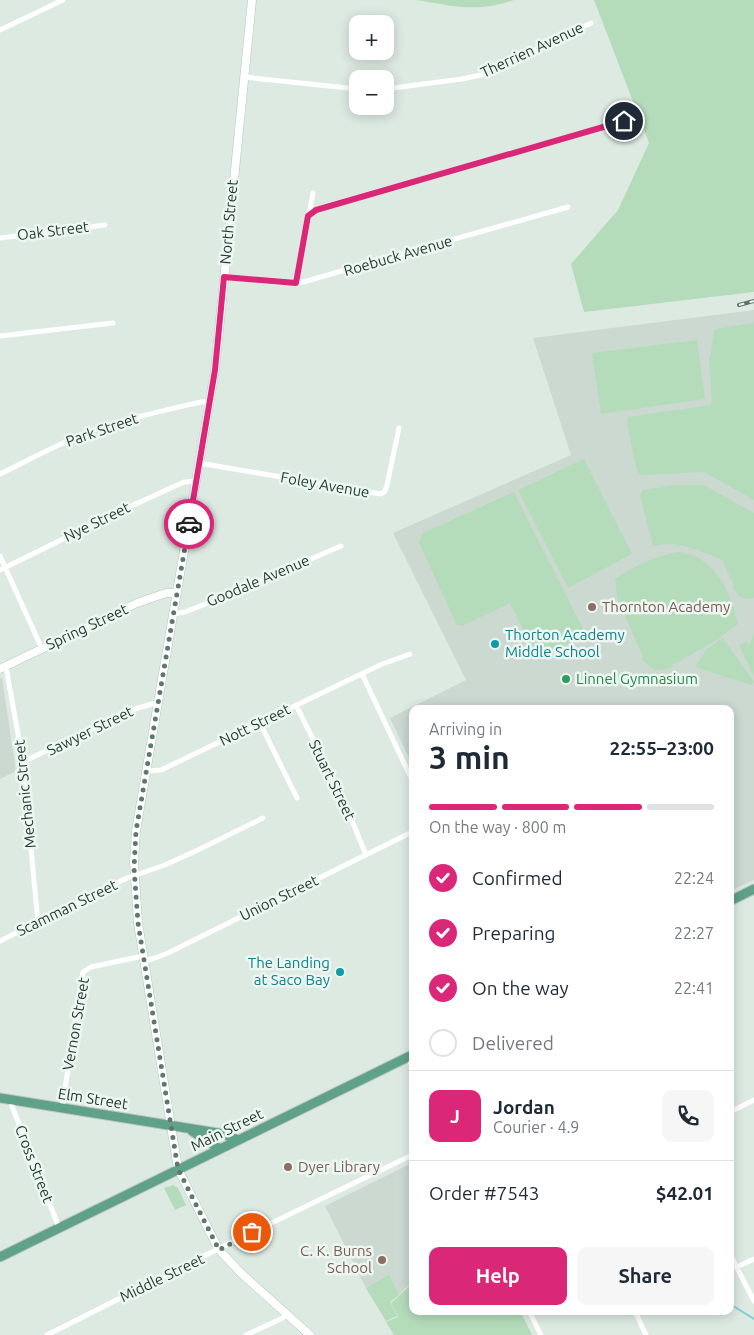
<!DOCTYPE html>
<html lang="en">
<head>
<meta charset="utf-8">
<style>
	body { margin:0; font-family:Ubuntu,sans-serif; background:#f6f6f7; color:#1f2937; height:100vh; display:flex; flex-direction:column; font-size:19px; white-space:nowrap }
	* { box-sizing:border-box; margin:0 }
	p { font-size:16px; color:#747a83 }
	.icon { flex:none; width:28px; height:28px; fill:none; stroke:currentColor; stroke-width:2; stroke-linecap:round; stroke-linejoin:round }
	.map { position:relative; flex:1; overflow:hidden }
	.panel { position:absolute; left:409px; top:705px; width:325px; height:610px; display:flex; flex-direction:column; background:#fff; border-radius:10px; box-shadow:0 2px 12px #0003 }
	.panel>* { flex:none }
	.controls { position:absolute; left:349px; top:15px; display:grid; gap:10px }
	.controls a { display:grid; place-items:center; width:45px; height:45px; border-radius:10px; background:#fff; box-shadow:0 2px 12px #0003; font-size:25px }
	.pin { position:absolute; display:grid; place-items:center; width:42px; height:42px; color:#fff; margin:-21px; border:2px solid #fff; border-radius:50%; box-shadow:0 1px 5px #0007 }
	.courier { position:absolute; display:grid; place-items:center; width:50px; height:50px; margin:-25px; border:4px solid #db2777; border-radius:50%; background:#fff; color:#222; box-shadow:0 1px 6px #0007 }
	.overview em { font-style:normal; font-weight:600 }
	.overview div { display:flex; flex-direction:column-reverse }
	.overview { display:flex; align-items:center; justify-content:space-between; height:85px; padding:0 20px }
	h1 { font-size:32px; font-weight:600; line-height:38px }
	.bar { display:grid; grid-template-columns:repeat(4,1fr); gap:8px 5px; align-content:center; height:60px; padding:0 20px }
	.bar i { height:6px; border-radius:4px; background:#e0e1e3 }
	.bar .current { background:#db2777 }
	.bar p { grid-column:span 4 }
	.line { display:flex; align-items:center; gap:12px; padding:0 20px; border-top:1px solid #e0e1e3 }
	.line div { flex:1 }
	.round { display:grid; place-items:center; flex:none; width:52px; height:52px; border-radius:10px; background:#f6f6f7 }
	ol { padding:0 20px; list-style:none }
	li { display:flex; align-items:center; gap:15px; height:55px }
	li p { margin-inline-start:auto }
	li .icon { padding:5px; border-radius:50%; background:#db2777; color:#fff; stroke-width:4 }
	li:last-child { color:#747a83 }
	li i { width:28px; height:28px; border:2px solid #e0e1e3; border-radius:50% }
	.action { display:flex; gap:10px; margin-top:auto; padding:10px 20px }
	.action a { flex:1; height:58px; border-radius:10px; background:#db2777; color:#fff; font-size:20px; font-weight:600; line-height:58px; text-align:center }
	.action a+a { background:#f6f6f7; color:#1f2937 }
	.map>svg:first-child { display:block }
	.built { fill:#cbd9d1 }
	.green { fill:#b4dcba }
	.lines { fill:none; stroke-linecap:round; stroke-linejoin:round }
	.stream { stroke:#81cfd2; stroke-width:2 }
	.secondary-casing { stroke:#b0cabd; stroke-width:9 }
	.primary-casing { stroke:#c0c8c5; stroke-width:11 }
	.minor { stroke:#fff; stroke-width:5 }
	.secondary { stroke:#fff; stroke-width:8 }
	.primary { stroke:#5fa189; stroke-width:9 }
	.rail-casing { stroke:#58756a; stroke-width:4 }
	.rail { stroke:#edf6f1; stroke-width:2; stroke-dasharray:5.5; stroke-linecap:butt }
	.done { stroke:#61776e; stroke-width:5; stroke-dasharray:0 9 }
	.route { stroke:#db2777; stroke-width:6 }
	.education-dot { fill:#8d6e63; stroke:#edf6f1; stroke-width:2 }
	.culture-dot { fill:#0f9aa8; stroke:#edf6f1; stroke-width:2 }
	.leisure-dot { fill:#2e9e5b; stroke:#edf6f1; stroke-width:2 }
	.labels { text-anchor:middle; stroke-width:5; stroke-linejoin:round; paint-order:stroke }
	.street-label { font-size:15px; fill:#1e392f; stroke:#edf6f1 }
	.education-label { font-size:15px; fill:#785e54; stroke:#edf6f1; text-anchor:start }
	.culture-label { font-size:15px; fill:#0d838f; stroke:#edf6f1; text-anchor:start }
	.leisure-label { font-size:15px; fill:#27864d; stroke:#edf6f1; text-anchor:start }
</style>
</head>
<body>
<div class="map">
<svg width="754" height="1335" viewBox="0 0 754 1335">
	<rect width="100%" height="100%" fill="#ddeae2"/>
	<path class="built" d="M754,310V880L730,891V709H412V764L390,718L466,680L393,533L571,455L533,338Z
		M2,678L16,771L0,779V679Z
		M412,1163V1282L390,1302L397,1316L386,1321L366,1288L325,1206Z"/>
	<path class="green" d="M416,0H514C477,13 453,6 416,0Z
		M594,0H754V292L584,312L571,264L618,210L649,143Z
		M754,323V500L704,472L640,475L636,468L627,423L628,417L711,405L712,399L709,359L711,353L714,331L719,328Z
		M697,340L705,399L601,414L592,353Z
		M584,459L632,554L568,588L518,490Z
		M675,485H704L754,513V598C740,600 741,598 732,588L734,586L722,560C698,550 679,540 653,546L640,495L643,490Z
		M514,492L586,635L537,658L510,603L462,626L457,625L419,543L423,533Z
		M680,552C715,556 732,595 738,624L715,641L671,666L672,668C655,671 654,672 641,658L643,657L617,598L615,579C635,566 656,555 680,552Z
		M754,633V676L739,645L747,641L749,646Z
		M723,638L754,682L751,685L695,667L706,650Z
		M173,1185L178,1188L186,1205L175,1210L164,1188Z
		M389,1275L399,1295L390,1302L397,1316L386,1321L366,1288Z
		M412,1284V1311H520L532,1335H394L386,1322L398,1317L391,1303Z"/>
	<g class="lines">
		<path class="stream" d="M730,1304L754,1319"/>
		<g class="secondary-casing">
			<path id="secondary" d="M252,0L215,370L136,831L134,862L138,923L178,1169L219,1250L242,1274L310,1335
				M0,669L137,603L166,593H177"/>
		</g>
		<g class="primary-casing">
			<path id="primary" d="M730,901L754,889
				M0,1098L224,1134L238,1140
				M192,1131L220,1149
				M0,1257L412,1055"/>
		</g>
		<path class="minor" d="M0,30L63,0
			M243,77L358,89
			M385,89L462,79L485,74L591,23
			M308,216L312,212L320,208L624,121
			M0,238L105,225
			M224,277L284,283L303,282L568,207
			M296,283L313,193
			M0,336L113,323
			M199,463L381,494L385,491L387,485L399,428
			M0,474C31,459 61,442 94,430C128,418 165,410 201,402H210
			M0,556L42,649
			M0,570L116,513L184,482L196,481
			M174,614L185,612L223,597L341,546
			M6,667L23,762L38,923
			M362,674L412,780
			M296,705L344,801L366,855
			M260,723L297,798
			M23,762L131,710L152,704H158
			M146,771L161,770L380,665L410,654
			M0,941L127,878L165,865L200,849L263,818
			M144,961L155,958L168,953L412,832
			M408,1057L412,1066
			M11,1100L12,1106L59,1228
			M62,1108L83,972L91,967L143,956
			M730,1112L754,1100
			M730,1254L754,1301
			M737,1267L754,1259
			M529,1311L541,1335
			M635,1311L646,1335
			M47,1335L228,1244L412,1155
			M246,1335L281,1319L287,1314"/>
		<use href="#secondary" class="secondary"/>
		<use href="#primary" class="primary"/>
		<g class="rail-casing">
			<path id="rail" d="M739,305L754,301"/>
		</g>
		<use href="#rail" class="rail"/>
	</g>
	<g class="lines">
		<path class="done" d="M189,524L136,831L134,868L138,923L178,1169L219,1250L252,1232"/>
		<path class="route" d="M189,524L215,370L224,277L296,283L308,216L316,210L624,121"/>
	</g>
	<g class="education-dot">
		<circle cx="592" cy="607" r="5"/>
		<circle cx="288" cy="1167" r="5"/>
		<circle cx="382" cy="1260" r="5"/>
	</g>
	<g class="culture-dot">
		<circle cx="495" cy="644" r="5"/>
		<circle cx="340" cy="972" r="5"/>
	</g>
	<circle class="leisure-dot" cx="566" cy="679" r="5"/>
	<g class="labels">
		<g class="street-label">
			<text transform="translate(532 50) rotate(-25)" y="5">Therrien Avenue</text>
			<text transform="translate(229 222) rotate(-85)" y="5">North Street</text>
			<text transform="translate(53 231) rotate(-7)" y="5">Oak Street</text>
			<text transform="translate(398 256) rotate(-16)" y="5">Roebuck Avenue</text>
			<text transform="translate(102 430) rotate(-19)" y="5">Park Street</text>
			<text transform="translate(325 485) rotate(10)" y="5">Foley Avenue</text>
			<text transform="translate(97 522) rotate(-26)" y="5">Nye Street</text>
			<text transform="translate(258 581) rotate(-23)" y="5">Goodale Avenue</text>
			<text transform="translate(87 627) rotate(-25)" y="5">Spring Street</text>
			<text transform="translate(255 725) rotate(-26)" y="5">Nott Street</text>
			<text transform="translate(90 731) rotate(-26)" y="5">Sawyer Street</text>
			<text transform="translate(332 780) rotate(64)" y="5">Stuart Street</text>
			<text transform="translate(25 794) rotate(-96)" y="5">Mechanic Street</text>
			<text transform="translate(279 898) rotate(-26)" y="5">Union Street</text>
			<text transform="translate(67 908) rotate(-26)" y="5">Scamman Street</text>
			<text transform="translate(76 1024) rotate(-80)" y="5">Vernon Street</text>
			<text transform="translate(93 1099) rotate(9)" y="5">Elm Street</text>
			<text transform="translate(227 1130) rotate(-26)" y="5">Main Street</text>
			<text transform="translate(34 1164) rotate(69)" y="5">Cross Street</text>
			<text transform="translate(162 1278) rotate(-26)" y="5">Middle Street</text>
		</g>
		<g class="education-label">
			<text x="602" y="612">Thornton Academy</text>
			<text x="298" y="1172">Dyer Library</text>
			<text x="372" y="1256" text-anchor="end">C. K. Burns<tspan x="372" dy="17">School</tspan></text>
		</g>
		<g class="culture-label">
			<text x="505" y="640">Thorton Academy<tspan x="505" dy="17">Middle School</tspan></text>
			<text x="330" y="968" text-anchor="end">The Landing<tspan x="330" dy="17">at Saco Bay</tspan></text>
		</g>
		<g class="leisure-label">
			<text x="576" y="684">Linnel Gymnasium</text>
		</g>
	</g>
</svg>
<div class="controls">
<a>+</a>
<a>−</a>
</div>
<div class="pin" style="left:252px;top:1232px;background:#ea580c"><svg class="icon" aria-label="bag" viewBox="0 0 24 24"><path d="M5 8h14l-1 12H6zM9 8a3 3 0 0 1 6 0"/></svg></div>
<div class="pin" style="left:624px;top:121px;background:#1f2937"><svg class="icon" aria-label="home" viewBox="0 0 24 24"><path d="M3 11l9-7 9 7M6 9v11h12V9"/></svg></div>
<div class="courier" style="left:189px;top:524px"><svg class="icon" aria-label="car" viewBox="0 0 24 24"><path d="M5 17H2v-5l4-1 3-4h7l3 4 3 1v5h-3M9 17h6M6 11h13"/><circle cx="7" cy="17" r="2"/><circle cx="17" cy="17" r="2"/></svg></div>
<section class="panel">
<div class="overview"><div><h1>3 min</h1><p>Arriving in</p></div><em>22:55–23:00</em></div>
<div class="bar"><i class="current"></i><i class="current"></i><i class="current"></i><i></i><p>On the way · 800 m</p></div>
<ol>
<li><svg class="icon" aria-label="check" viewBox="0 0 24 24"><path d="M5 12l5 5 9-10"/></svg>Confirmed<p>22:24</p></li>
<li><svg class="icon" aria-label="check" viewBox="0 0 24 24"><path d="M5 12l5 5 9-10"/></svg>Preparing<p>22:27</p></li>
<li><svg class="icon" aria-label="check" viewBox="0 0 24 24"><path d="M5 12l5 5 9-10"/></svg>On the way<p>22:41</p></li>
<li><i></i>Delivered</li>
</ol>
<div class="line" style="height:90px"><b class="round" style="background:#db2777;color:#fff">J</b><div><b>Jordan</b><p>Courier · 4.9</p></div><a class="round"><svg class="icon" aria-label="phone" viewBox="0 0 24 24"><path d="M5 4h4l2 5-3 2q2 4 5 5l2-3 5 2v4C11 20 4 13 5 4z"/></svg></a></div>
<div class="line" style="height:65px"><div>Order #7543</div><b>$42.01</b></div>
<div class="action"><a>Help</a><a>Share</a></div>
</section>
</div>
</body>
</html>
